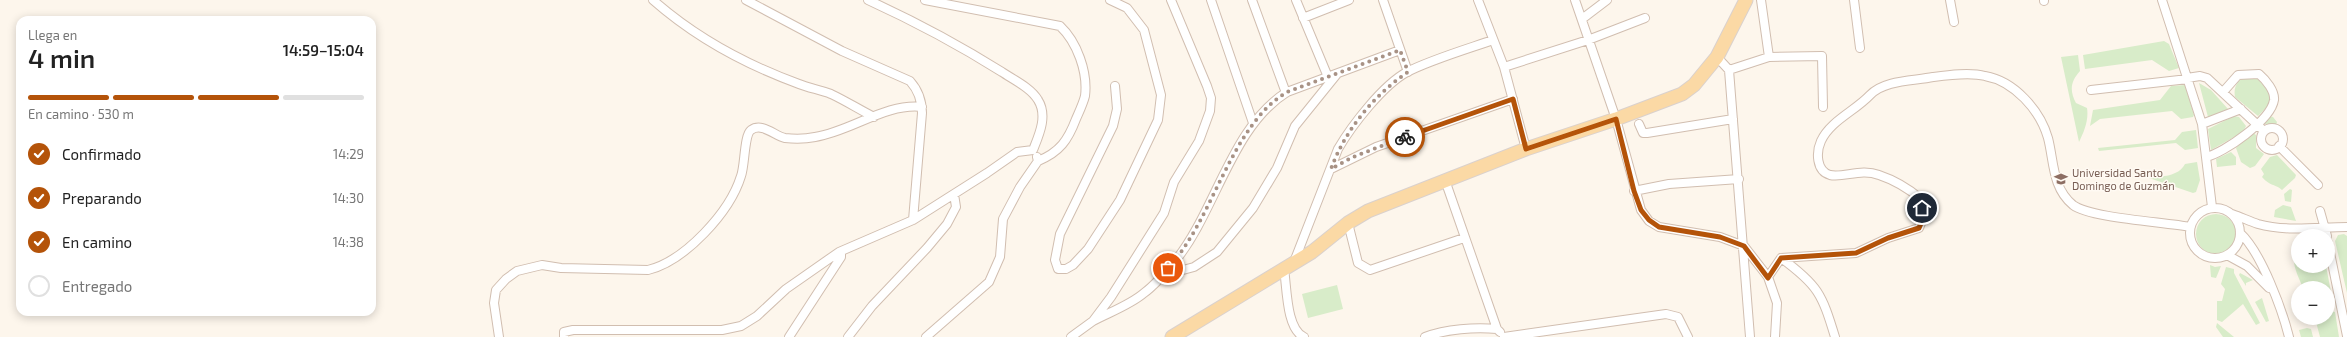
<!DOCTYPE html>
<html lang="es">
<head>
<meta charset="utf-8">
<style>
	body { margin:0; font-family:"Exo 2",sans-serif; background:#f6f6f6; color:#222; height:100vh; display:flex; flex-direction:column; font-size:15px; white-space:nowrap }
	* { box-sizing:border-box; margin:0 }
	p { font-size:13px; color:#767676 }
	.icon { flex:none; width:22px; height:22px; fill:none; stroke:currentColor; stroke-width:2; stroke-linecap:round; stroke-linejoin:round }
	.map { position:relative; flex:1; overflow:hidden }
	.side { position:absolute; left:16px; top:16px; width:360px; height:300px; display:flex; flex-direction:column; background:#fff; border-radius:12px; box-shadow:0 2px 10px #0003 }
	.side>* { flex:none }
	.controls { position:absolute; left:2291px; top:229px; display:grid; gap:8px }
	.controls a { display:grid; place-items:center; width:44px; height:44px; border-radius:50%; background:#fff; box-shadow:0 2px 10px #0003; font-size:20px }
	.pin { position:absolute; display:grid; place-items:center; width:34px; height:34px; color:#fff; margin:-17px; border:2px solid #fff; border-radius:50%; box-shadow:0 1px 4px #0007 }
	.courier { position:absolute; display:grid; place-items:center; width:40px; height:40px; margin:-20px; border:3px solid #b45309; border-radius:50%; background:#fff; color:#222; box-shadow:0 1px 5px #0007 }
	.summary em { font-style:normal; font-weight:600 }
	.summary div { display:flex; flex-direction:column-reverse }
	.summary { display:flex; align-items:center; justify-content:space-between; height:68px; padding:0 12px }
	h1 { font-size:26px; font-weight:600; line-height:30px }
	.bar { display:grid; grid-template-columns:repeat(4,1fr); gap:6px 4px; align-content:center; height:48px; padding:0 12px }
	.bar i { height:5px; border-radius:3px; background:#e0e0e0 }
	.bar .selected { background:#b45309 }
	.bar p { grid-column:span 4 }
	ol { padding:0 12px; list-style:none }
	li { display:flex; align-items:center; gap:12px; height:44px }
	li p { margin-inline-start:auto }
	li .icon { padding:4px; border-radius:50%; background:#b45309; color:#fff; stroke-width:4 }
	li:last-child { color:#767676 }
	li i { width:22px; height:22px; border:2px solid #e0e0e0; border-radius:50% }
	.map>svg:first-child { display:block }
	.green { fill:#d8ecc9 }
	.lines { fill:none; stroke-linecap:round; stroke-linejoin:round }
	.street-casing { stroke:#d1beb0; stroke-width:10 }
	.primary-casing { stroke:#dad1cd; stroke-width:15 }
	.street { stroke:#fff; stroke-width:8 }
	.primary { stroke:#fbd9a5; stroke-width:13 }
	.done { stroke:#a89285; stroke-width:4; stroke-dasharray:0 7.2 }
	.route { stroke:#b45309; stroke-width:5 }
	.labels { text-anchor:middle; stroke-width:3; stroke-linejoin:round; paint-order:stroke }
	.education-label { font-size:11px; fill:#785e54; stroke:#fffaf3; text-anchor:start }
</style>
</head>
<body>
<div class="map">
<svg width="2347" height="337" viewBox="0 0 2347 337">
	<rect width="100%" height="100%" fill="#fdf6ec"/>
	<path class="green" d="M2164,41L2169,44L2179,68L2169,71L2152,60L2085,69L2083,55Z
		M2078,55L2080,71C2071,81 2069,90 2076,103L2087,108C2089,120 2084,132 2079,142L2061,57Z
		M2249,76L2261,79L2270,94V104L2258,116L2235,97C2233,86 2238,79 2249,76Z
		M2199,83L2211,90L2228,109L2208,117Z
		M2185,85L2194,115L2193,117L2181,119L2172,111L2100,119L2090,126L2093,110L2160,100L2171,86Z
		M2234,116L2239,117L2246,126L2243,132L2211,150L2208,129Z
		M2269,116L2273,117L2277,122L2276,125L2263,124Z
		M2196,130L2198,148L2185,150L2176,143L2099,151L2098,148L2175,140L2182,132Z
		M2252,132L2256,135V148L2264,154L2255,166L2250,168L2241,162L2236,148Z
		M2231,152L2236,157V165L2217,167L2216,159Z
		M2277,155L2296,175L2295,178L2282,190C2274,183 2271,187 2262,177L2264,174L2261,169L2270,157Z
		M2197,162L2200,180L2196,192L2193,193L2149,178C2162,176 2178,177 2185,164Z
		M2290,189L2292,190L2291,202L2285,201L2284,194Z
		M2283,205L2291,207L2296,221L2274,217L2275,210Z
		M2196 234a20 20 0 1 1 40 0a20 20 0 1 1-40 0Z
		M2344,234L2347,236V293L2335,241L2338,235Z
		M2298,246V266H2326L2332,297L2328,302V288H2303C2297,273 2289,261 2298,246Z
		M2210,265L2215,267L2221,266L2216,278L2211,277Z
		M2226,267L2234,269V273L2260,323L2256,325L2243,304L2222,322L2217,320V301H2222L2225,289L2221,284Z
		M2240,273L2253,280L2246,283V286L2239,275Z
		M1337,285L1343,309L1308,318L1302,294Z
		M2262,298L2269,321L2266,322L2255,302Z
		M2328,310L2335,312L2339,337H2320L2315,318H2328Z
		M2217,323L2234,337H2223L2216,327Z
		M2307,328L2311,329L2313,337H2301L2299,330Z"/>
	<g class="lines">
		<g class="street-casing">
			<path id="street" d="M653,0C695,37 747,65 799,84C809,88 821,90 831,94C846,101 860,110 874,117
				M746,0L842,51L910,81C918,90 922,100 922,113L913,220
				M925,0L1060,26C1077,42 1088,72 1085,96C1083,104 1079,112 1076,119C1068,140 1060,152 1038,161
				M1110,0L1127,8L1144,30L1161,95L1158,120L1120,200L1088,249L1073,265L1066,269H1058L1055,260L1060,234L1113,126L1117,109L1115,86
				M1211,0L1253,123
				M1252,0L1286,93
				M1296,0L1328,77
				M1383,0L1408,72
				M1478,0L1504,67L1526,149
				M1575,0L1616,119L1641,210L1649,221L1659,227L1720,237L1744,246L1768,277L1777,303L1775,337
				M1761,0L1769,57
				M1854,0L1860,48
				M1950,0L1954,22
				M2044,0V1
				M2162,0L2202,124L2212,207
				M1303,18L1349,0
				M1582,19L1607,0
				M1717,57L1729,70L1750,337
				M1504,67L1588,40L1645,18
				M1729,70L1769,57L1822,56L1823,107
				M2187,78L2200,76L2207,78L2264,131
				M2091,90L2188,79
				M1639,124L1643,133H1647L1733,119
				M2202,124L2241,109
				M2261 139a11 11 0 1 1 22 0a11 11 0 1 1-22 0Z
				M2279,146L2318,185
				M2206,157C2224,153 2271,120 2274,100C2275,91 2266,80 2259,74L2238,75L2223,92
				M1331,169L1376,147L1513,99
				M1445,180L1497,329
				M1634,191L1669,184L1739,179
				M2190 233a25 25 0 1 1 50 0a25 25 0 1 1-50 0Z
				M2320,211L2327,236
				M2232,214C2241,217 2249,221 2258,224C2286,232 2318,227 2347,227
				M1348,223L1358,263L1370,270L1464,238
				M2240,233C2261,252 2282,309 2289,337
				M2328,243L2347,336
				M2227,255L2247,266L2269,288
				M1781,258L1856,253L1888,238L1919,228L1924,216L1921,199C1909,189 1894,180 1879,175C1861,168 1844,178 1830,175C1816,171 1816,152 1821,141C1830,121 1855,111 1870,95C1884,80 1913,81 1933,77C1948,75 1970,72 1985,76C2014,81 2040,110 2048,138C2054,161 2052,188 2073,205C2090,218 2164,222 2190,227
				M1294,262L1338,149C1352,125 1383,85 1407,72C1430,60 1467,49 1493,40
				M1284,269C1287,287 1286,329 1304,337
				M1161,276L1194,267L1217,252L1253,208L1277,168L1295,126L1337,74
				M1768,277L1781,258C1818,285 1822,294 1835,337
				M1093,321C1110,312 1130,305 1144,293C1155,285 1167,271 1176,260C1216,210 1232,126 1287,92L1400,50
				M499,337L494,303L496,290L506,279L517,271L542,265L561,268L648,270C685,261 730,212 741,176C745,166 744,135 751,130C762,122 775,136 785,138C795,139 805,139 815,137C852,131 885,103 922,107
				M564,337V332L573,330H722L741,326L757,316L786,289L839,252L913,220L987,173L1017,152L1033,150C1039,135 1048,116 1038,100C1031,88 1014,80 1002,72C959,45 914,21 868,0
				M789,337L841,257V252
				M848,337L872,306L927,248L947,224L956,207L954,194
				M926,337L989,282L1000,257L1003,219L1020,187L1038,161L1037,157
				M1071,337L1093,321L1111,297L1164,213L1174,182L1199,141L1210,111L1211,98L1207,86L1171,0
				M1425,337C1446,329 1475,327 1497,329L1500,332
				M1504,337L1666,314L1678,317L1688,337"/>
		</g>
		<g class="primary-casing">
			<path id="primary" d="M1172,337L1312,252L1348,223L1368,211L1526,149L1616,119L1682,94L1694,85L1717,57L1746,0"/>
		</g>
		<use href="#street" class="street"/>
		<use href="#primary" class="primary"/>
	</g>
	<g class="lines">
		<path class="done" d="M1168,268C1214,219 1230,126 1287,92L1400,50L1408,72C1374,95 1345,130 1331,169L1353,157L1405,137"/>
		<path class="route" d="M1405,137L1513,99L1526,149L1616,119L1634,191L1641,210L1649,220L1659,227L1720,237L1744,246L1768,278L1781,258L1856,253L1888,238L1919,228L1924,216L1922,208"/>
	</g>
	<defs>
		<g id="university-bare" transform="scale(1.08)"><path d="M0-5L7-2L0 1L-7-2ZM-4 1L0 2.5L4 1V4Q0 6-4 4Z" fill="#8d6e63" stroke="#fffaf3" stroke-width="2.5" paint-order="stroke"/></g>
	</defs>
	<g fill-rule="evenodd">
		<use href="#university-bare" x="2061" y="179"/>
	</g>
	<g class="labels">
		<g class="education-label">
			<text x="2072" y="177">Universidad Santo<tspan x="2072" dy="13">Domingo de Guzmán</tspan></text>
		</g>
	</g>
</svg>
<div class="controls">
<a>+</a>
<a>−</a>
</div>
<div class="pin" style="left:1168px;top:268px;background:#ea580c"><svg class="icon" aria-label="bag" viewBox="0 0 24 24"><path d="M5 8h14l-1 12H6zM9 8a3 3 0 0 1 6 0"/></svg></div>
<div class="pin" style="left:1922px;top:208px;background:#1f2937"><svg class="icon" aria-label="home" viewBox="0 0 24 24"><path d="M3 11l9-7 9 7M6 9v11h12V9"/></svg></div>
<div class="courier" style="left:1405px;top:137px"><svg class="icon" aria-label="bike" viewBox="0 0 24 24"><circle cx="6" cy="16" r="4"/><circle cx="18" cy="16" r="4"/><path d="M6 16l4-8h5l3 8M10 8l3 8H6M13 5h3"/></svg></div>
<section class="side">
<div class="summary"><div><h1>4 min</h1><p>Llega en</p></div><em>14:59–15:04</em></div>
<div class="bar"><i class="selected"></i><i class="selected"></i><i class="selected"></i><i></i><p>En camino · 530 m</p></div>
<ol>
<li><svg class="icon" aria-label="check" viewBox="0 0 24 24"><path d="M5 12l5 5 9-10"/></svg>Confirmado<p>14:29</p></li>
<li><svg class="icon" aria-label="check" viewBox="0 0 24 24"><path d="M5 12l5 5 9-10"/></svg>Preparando<p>14:30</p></li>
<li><svg class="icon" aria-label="check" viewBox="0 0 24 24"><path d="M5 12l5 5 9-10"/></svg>En camino<p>14:38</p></li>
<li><i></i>Entregado</li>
</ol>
</section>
</div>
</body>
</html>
